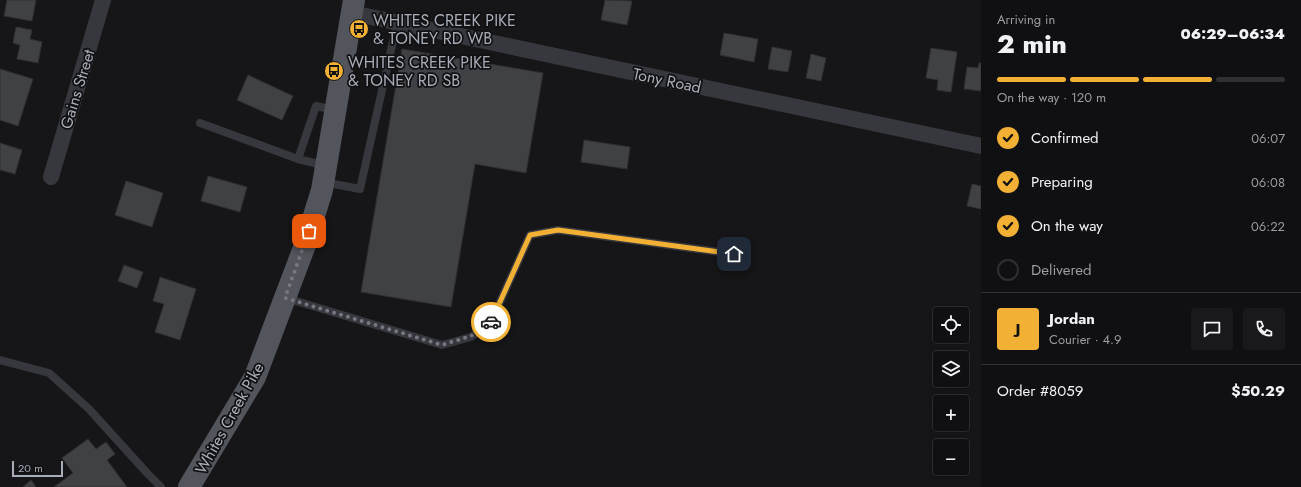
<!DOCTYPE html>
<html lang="en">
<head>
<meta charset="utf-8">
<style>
	body { margin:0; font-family:Jost,sans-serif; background:#19191b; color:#f1f3f6; height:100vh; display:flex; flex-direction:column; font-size:15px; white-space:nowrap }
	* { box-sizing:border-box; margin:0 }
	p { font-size:13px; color:#9c9d9f }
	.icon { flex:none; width:22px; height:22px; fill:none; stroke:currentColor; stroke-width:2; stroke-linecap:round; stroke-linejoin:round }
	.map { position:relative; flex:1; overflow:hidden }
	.drawer { display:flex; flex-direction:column; background:#101012; width:320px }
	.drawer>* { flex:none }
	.fabs { position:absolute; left:933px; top:307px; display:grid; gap:8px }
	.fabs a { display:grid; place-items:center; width:36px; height:36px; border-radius:4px; background:#101012; box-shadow:0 2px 6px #0003,0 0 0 1px #303032; font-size:20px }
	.scale { position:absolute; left:12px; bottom:10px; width:51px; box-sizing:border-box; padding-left:4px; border:2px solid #a8adb8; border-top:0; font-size:11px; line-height:14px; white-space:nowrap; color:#a8adb8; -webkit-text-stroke:3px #111113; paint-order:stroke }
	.pin { position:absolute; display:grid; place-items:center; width:34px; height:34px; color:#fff; margin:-17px; border-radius:8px; box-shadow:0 2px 6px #0006 }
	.courier { position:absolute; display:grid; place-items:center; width:40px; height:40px; margin:-20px; border:3px solid #f2b134; border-radius:50%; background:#fff; color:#222; box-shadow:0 1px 5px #0007 }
	.headline em { font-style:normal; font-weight:800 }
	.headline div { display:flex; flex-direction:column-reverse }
	.headline { display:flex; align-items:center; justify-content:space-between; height:68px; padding:0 16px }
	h1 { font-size:26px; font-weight:800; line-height:30px }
	.bar { display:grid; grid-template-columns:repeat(4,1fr); gap:6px 4px; align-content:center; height:48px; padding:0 16px }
	.bar i { height:5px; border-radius:3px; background:#303032 }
	.bar .on { background:#f2b134 }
	.bar p { grid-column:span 4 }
	.line { display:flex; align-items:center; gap:10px; padding:0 16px; border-top:1px solid #303032 }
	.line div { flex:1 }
	.round { display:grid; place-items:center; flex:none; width:42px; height:42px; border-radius:4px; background:#19191b }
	ol { padding:0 16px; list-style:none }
	li { display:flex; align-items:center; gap:12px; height:44px }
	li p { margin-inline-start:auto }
	li .icon { padding:4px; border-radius:50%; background:#f2b134; color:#111; stroke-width:4 }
	li:last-child { color:#9c9d9f }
	li i { width:22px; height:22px; border:2px solid #303032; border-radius:50% }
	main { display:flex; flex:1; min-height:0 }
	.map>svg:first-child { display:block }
	.building { fill:#404145; stroke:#303034 }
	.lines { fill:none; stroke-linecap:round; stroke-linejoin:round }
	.lane { stroke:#37383d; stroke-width:8 }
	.street { stroke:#37383d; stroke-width:16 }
	.primary { stroke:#53555c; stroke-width:22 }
	.done { stroke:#757880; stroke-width:4; stroke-dasharray:0 7.2 }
	.route { stroke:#f2b134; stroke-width:5 }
	.labels { text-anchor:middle; stroke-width:3.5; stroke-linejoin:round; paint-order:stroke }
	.poi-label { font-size:16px; fill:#a8adb8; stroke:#111113; text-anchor:start }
	.street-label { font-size:16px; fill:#a8adb8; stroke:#111113 }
</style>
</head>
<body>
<main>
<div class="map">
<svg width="981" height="487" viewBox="0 0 981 487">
	<rect width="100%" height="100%" fill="#161618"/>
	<path class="building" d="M7,0H36L32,21L4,16Z
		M605,0L632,1L627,25L601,20Z
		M16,27L32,30L30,39L42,42L38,63L17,59L20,45L13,43Z
		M724,33L758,39L754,62L720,55Z
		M772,47L792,51L788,72L768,69Z
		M931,48L957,52L951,92L937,90L938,80L926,78Z
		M402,49L543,73L526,173L475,164L451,307L361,292Z
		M811,54L826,58L821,81L806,78Z
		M979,63H981V91L964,89L967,67L978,68Z
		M0,69L33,79L18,126L0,120Z
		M248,75L293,96L282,120L237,100Z
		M584,140L630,147L627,169L581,162Z
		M0,143L22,150L15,174L0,170Z
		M208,176L247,187L240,212L201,201Z
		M126,181L163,193L152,227L115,215Z
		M972,184L981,186V209L967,206Z
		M124,265L143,272L137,288L118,281Z
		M160,277L196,289L180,340L155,332L164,304L153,301Z
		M88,439L96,449L106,442L115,454L107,460L127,487H54L73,473L62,458Z
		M31,480L36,487H23Z"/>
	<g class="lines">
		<path class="lane" d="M200,123L298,159
			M326,166L298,159L316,106L335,110
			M323,182L360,189L397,23
			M286,298L442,345L471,337L491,322L530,235L558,230L734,254
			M0,360L49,373L89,409L147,473L161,487"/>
		<path class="street" d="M352,13L981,146
			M51,177L103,0"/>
		<path class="primary" d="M189,487L255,377L305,245L322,190L354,0"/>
	</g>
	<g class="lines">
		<path class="done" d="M309,231L285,298L442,345L471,336L491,322"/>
		<path class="route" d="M491,322L530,235L558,230L734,254"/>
	</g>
	<defs>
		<g id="bus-disc" transform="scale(1)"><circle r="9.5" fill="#f2b134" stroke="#111113"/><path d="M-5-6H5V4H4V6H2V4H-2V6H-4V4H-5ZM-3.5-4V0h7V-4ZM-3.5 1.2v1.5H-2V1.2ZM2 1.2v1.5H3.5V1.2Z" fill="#111"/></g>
	</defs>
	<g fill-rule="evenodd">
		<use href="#bus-disc" x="359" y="29"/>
		<use href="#bus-disc" x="334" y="71"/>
	</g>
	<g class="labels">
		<g class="poi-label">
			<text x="373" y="26">WHITES CREEK PIKE<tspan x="373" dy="18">&amp; TONEY RD WB</tspan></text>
			<text x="348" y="68">WHITES CREEK PIKE<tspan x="348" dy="18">&amp; TONEY RD SB</tspan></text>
		</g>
		<g class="street-label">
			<text transform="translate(667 80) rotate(12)" y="6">Tony Road</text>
			<text transform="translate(77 89) rotate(-73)" y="6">Gains Street</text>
			<text transform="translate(229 418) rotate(-61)" y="6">Whites Creek Pike</text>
		</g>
	</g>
</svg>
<div class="fabs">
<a><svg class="icon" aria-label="locate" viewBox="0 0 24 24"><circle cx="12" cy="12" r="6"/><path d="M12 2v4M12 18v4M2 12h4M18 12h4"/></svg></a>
<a><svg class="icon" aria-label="layers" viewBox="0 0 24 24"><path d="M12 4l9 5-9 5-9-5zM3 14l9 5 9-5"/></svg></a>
<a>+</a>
<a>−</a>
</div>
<div class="scale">20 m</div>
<div class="pin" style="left:309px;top:231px;background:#ea580c"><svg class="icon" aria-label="bag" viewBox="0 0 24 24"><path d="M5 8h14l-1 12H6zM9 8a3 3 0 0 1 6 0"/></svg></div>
<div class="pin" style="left:734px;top:254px;background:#1f2937"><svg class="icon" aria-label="home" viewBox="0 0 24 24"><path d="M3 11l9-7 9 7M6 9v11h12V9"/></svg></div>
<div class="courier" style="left:491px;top:322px"><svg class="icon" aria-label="car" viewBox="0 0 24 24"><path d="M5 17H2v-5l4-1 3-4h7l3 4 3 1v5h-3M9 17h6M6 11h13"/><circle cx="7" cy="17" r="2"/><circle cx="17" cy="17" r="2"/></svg></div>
</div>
<section class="drawer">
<div class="headline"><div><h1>2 min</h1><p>Arriving in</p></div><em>06:29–06:34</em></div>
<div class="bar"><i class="on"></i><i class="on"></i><i class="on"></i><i></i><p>On the way · 120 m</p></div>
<ol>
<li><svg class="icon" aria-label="check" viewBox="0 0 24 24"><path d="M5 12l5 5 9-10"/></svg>Confirmed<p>06:07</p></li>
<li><svg class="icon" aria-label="check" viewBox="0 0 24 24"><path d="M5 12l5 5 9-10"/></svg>Preparing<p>06:08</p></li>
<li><svg class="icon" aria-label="check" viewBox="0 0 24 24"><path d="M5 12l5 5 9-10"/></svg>On the way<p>06:22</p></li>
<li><i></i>Delivered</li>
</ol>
<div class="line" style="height:72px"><b class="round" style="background:#f2b134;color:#111">J</b><div><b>Jordan</b><p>Courier · 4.9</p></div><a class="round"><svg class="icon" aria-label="chat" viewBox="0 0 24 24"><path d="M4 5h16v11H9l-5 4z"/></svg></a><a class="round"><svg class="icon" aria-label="phone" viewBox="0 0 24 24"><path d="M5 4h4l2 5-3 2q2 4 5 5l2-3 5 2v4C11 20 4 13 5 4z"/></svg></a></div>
<div class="line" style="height:52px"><div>Order #8059</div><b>$50.29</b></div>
</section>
</main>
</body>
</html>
